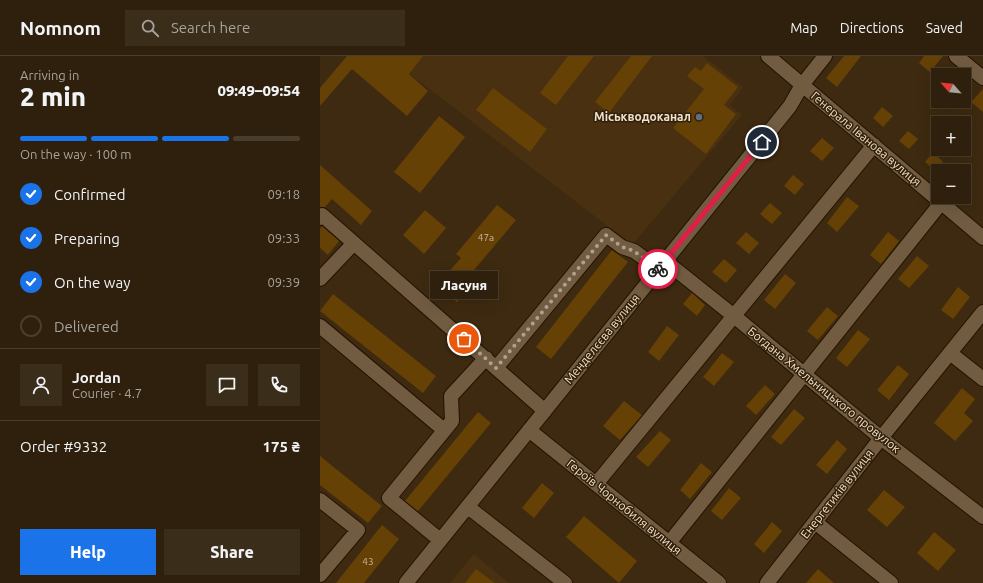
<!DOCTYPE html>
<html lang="en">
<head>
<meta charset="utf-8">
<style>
	body { margin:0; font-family:Ubuntu,sans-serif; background:#3a2d1a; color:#f1f3f6; height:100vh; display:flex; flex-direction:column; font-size:15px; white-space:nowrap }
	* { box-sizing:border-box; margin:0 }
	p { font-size:13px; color:#a7a39d }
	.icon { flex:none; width:22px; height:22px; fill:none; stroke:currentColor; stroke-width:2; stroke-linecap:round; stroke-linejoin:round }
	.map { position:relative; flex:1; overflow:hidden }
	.sheet { display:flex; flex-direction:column; background:#2e200c; width:320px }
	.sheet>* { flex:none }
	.needle { width:26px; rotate:297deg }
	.tools { position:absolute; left:611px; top:12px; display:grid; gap:8px }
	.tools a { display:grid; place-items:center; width:40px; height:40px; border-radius:0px; background:#2e200c; box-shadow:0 4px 16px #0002,0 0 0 1px #493e2d; font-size:20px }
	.pin { position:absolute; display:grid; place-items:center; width:34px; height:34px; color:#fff; margin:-17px; border:2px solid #fff; border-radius:50%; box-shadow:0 1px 4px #0007 }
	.courier { position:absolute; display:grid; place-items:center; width:40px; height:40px; margin:-20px; border:3px solid #e11d48; border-radius:50%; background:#fff; color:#222; box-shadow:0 1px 5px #0007 }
	.bubble { position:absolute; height:28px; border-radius:0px; background:#2e200c; box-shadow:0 4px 16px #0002,0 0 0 1px #493e2d; font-size:13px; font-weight:800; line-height:28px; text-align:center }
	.headline em { font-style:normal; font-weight:800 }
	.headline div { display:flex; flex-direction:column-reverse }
	.headline { display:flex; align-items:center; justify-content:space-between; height:68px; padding:0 20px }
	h1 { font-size:26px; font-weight:800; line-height:30px }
	.bar { display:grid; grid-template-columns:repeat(4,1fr); gap:6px 4px; align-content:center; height:48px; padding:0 20px }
	.bar i { height:5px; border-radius:3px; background:#493e2d }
	.bar .selected { background:#1a73e8 }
	.bar p { grid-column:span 4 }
	.line { display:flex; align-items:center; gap:10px; padding:0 20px; border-top:1px solid #493e2d }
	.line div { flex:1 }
	.round { display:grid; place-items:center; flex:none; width:42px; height:42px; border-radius:0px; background:#3a2d1a }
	ol { padding:0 20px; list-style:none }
	li { display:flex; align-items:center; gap:12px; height:44px }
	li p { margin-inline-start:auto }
	li .icon { padding:4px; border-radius:50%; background:#1a73e8; color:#fff; stroke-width:4 }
	li:last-child { color:#a7a39d }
	li i { width:22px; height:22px; border:2px solid #493e2d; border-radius:50% }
	.cta { display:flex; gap:8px; margin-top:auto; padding:8px 20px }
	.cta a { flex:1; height:46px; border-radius:0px; background:#1a73e8; color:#fff; font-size:16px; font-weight:800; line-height:46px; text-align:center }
	.cta a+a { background:#3a2d1a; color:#f1f3f6 }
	header { display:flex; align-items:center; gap:24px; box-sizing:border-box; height:56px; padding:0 20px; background:#2e200c; border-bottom:1px solid #493e2d }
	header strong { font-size:19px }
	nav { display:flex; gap:22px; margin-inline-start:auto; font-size:14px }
	.search { width:280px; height:36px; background:#3a2d1a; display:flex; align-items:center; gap:10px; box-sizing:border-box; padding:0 14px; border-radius:0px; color:#a7a39d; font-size:15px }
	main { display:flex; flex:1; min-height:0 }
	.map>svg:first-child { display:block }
	.built { fill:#483010 }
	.building { fill:#664105 }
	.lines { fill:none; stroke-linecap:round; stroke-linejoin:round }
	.minor-casing { stroke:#241200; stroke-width:16 }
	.minor { stroke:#715c41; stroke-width:14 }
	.done { stroke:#afa18e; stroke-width:4; stroke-dasharray:0 7.2 }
	.route { stroke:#e11d48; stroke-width:5 }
	.service-dot { fill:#5c6f8a; stroke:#332006; stroke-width:1.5 }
	.labels { text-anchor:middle; stroke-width:3; stroke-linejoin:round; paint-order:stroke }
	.number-label { font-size:10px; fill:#cbb99f }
	.poi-label { font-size:12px; font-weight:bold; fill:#ede1d2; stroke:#332006; text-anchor:end }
	.street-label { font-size:12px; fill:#ede1d2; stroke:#332006 }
</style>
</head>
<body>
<header>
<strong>Nomnom</strong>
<div class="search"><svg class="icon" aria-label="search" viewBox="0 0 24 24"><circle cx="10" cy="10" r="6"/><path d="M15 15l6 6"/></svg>Search here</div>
<nav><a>Map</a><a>Directions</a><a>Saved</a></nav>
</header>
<main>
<section class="sheet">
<div class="headline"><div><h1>2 min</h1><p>Arriving in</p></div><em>09:49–09:54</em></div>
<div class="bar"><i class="selected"></i><i class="selected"></i><i class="selected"></i><i></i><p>On the way · 100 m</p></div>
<ol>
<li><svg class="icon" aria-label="check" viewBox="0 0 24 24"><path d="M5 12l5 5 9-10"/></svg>Confirmed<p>09:18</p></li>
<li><svg class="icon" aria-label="check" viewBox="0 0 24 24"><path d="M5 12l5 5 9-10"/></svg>Preparing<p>09:33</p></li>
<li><svg class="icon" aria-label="check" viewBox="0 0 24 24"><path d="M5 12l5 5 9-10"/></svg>On the way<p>09:39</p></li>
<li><i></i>Delivered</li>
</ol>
<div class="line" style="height:72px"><a class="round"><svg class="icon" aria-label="person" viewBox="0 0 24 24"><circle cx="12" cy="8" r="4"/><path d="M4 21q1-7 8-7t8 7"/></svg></a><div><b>Jordan</b><p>Courier · 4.7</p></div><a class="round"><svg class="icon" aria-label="chat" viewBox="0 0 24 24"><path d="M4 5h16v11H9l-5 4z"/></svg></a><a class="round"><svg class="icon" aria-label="phone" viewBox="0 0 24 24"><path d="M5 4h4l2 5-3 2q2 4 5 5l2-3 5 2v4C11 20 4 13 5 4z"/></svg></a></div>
<div class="line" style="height:52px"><div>Order #9332</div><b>175 ₴</b></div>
<div class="cta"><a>Help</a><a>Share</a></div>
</section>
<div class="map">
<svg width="663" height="527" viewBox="0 0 663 527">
	<rect width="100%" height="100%" fill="#3d2a10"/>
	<path class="built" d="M73,0H383L423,31L410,49L422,59L312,189L90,18L92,16Z
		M154,498L189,527H130Z"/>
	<path class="building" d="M27,0H103L89,18L108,35L87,60L32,13L0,50V32Z
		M248,0H274L236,49L220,37Z
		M311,0H332L289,57L275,46Z
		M524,0H541L517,31L506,22Z
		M604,0H623L610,16L599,7Z
		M387,7L418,31L404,49L416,58L386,98L353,72L384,33L367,20L375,11L381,15Z
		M173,32L227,73L210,96L156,54Z
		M663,33V56L651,46Z
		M562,51L573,60L563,71L553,62Z
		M119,60L145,81L100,137L74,116Z
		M588,75L598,83L589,93L579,85Z
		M502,82L514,92L502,105L490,95Z
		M613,96L623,106L616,115L605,106Z
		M0,109L52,155L41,169L12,143L5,151H0Z
		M473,119L484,128L475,139L464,130Z
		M527,141L539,150L517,176L507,167Z
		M450,147L462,157L452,168L440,158Z
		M177,149L196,164L149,220L154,224L137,246L117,229L141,202L136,198Z
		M105,154L126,172L104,198L83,179Z
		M2,170L19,185L8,199L0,192V173Z
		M426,176L439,187L429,198L416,187Z
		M568,176L579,185L561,208L550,199Z
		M292,194L308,206L231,303L216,291Z
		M597,200L609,210L589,232L578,223Z
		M404,203L417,214L406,227L392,216Z
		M465,218L476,227L455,253L444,244Z
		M638,231L650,241L633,263L621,254Z
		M372,237L385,249L377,260L363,248Z
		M13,238L116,320L103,337L0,255Z
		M507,251L518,260L498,284L487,275Z
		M347,270L359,279L339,305L328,296Z
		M538,274L550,283L527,311L516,302Z
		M402,297L414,306L394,330L383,321Z
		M578,309L589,318L569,344L557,334Z
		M445,329L455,338L436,359L426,350Z
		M642,332L655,343L644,357L653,365L635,385L614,367Z
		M304,345L322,359L300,384L283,370Z
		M474,353L485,362L461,389L451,381Z
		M158,356L171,367L98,455L85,445Z
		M340,375L351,384L328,411L316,401Z
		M517,384L527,393L507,418L496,409Z
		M0,400L62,450L48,467L0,429Z
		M381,407L392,416L370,443L360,434Z
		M222,427L234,437L214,462L202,452Z
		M409,432L421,442L402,464L391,455Z
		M564,434L585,451L567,471L547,454Z
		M264,460L317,505L299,527L246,481Z
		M452,466L462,475L444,497L434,488Z
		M62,469L79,483L44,527H16Z
		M614,476L636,494L618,515L597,497Z
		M156,513L175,527H145Z
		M498,513L514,527H486Z"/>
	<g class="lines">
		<g class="minor-casing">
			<path id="minor" d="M448,0L663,182
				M636,0L663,22
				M0,162L2,159L225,355
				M345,205L414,260L561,382L663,461
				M0,223L34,187
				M0,270L124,374
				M630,297L663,323
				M176,312L286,179L302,191L314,195L339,213
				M209,374L399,527
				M276,428L554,89
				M0,444L38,474L0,519
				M148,451L245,527
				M495,466L571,527
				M120,484L69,442L132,365L131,340L166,302
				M349,487L621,147
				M86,527L470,50L482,29L505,0
				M447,527L561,382L663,256"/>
		</g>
		<use href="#minor" class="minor"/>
	</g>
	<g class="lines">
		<path class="done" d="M144,283L176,312L286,179L302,191L314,195L338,213"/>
		<path class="route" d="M338,213L442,86"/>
	</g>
	<circle class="service-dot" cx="379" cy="61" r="4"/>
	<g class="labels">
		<g class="number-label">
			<text x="166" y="185">47а</text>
			<text x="48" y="509">43</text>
		</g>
		<g class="poi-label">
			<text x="371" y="65">Міськводоканал</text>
		</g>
		<g class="street-label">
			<text transform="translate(546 83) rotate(40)" y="4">Генерала Іванова вулиця</text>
			<text transform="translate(282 283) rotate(-51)" y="4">Менделєєва вулиця</text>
			<text transform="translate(504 334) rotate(39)" y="4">Богдана Хмельницького провулок</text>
			<text transform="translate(517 438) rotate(-52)" y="4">Енергетиків вулиця</text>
			<text transform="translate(304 451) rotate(39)" y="4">Героїв Чорнобиля вулиця</text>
		</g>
	</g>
</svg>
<div class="tools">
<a><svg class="needle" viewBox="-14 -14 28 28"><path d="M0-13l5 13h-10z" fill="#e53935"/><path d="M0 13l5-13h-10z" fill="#a7a39d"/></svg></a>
<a>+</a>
<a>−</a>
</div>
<div class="pin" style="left:144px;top:283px;background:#ea580c"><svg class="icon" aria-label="bag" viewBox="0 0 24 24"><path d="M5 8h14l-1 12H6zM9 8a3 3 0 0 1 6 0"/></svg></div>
<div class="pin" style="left:442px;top:86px;background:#1f2937"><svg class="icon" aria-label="home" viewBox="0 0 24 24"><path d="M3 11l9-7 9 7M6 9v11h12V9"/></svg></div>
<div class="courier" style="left:338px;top:213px"><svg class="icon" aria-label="bike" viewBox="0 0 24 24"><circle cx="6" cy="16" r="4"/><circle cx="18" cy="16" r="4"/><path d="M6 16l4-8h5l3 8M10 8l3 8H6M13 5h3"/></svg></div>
<div class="bubble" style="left:110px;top:215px;width:68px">Ласуня</div>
</div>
</main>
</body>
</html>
